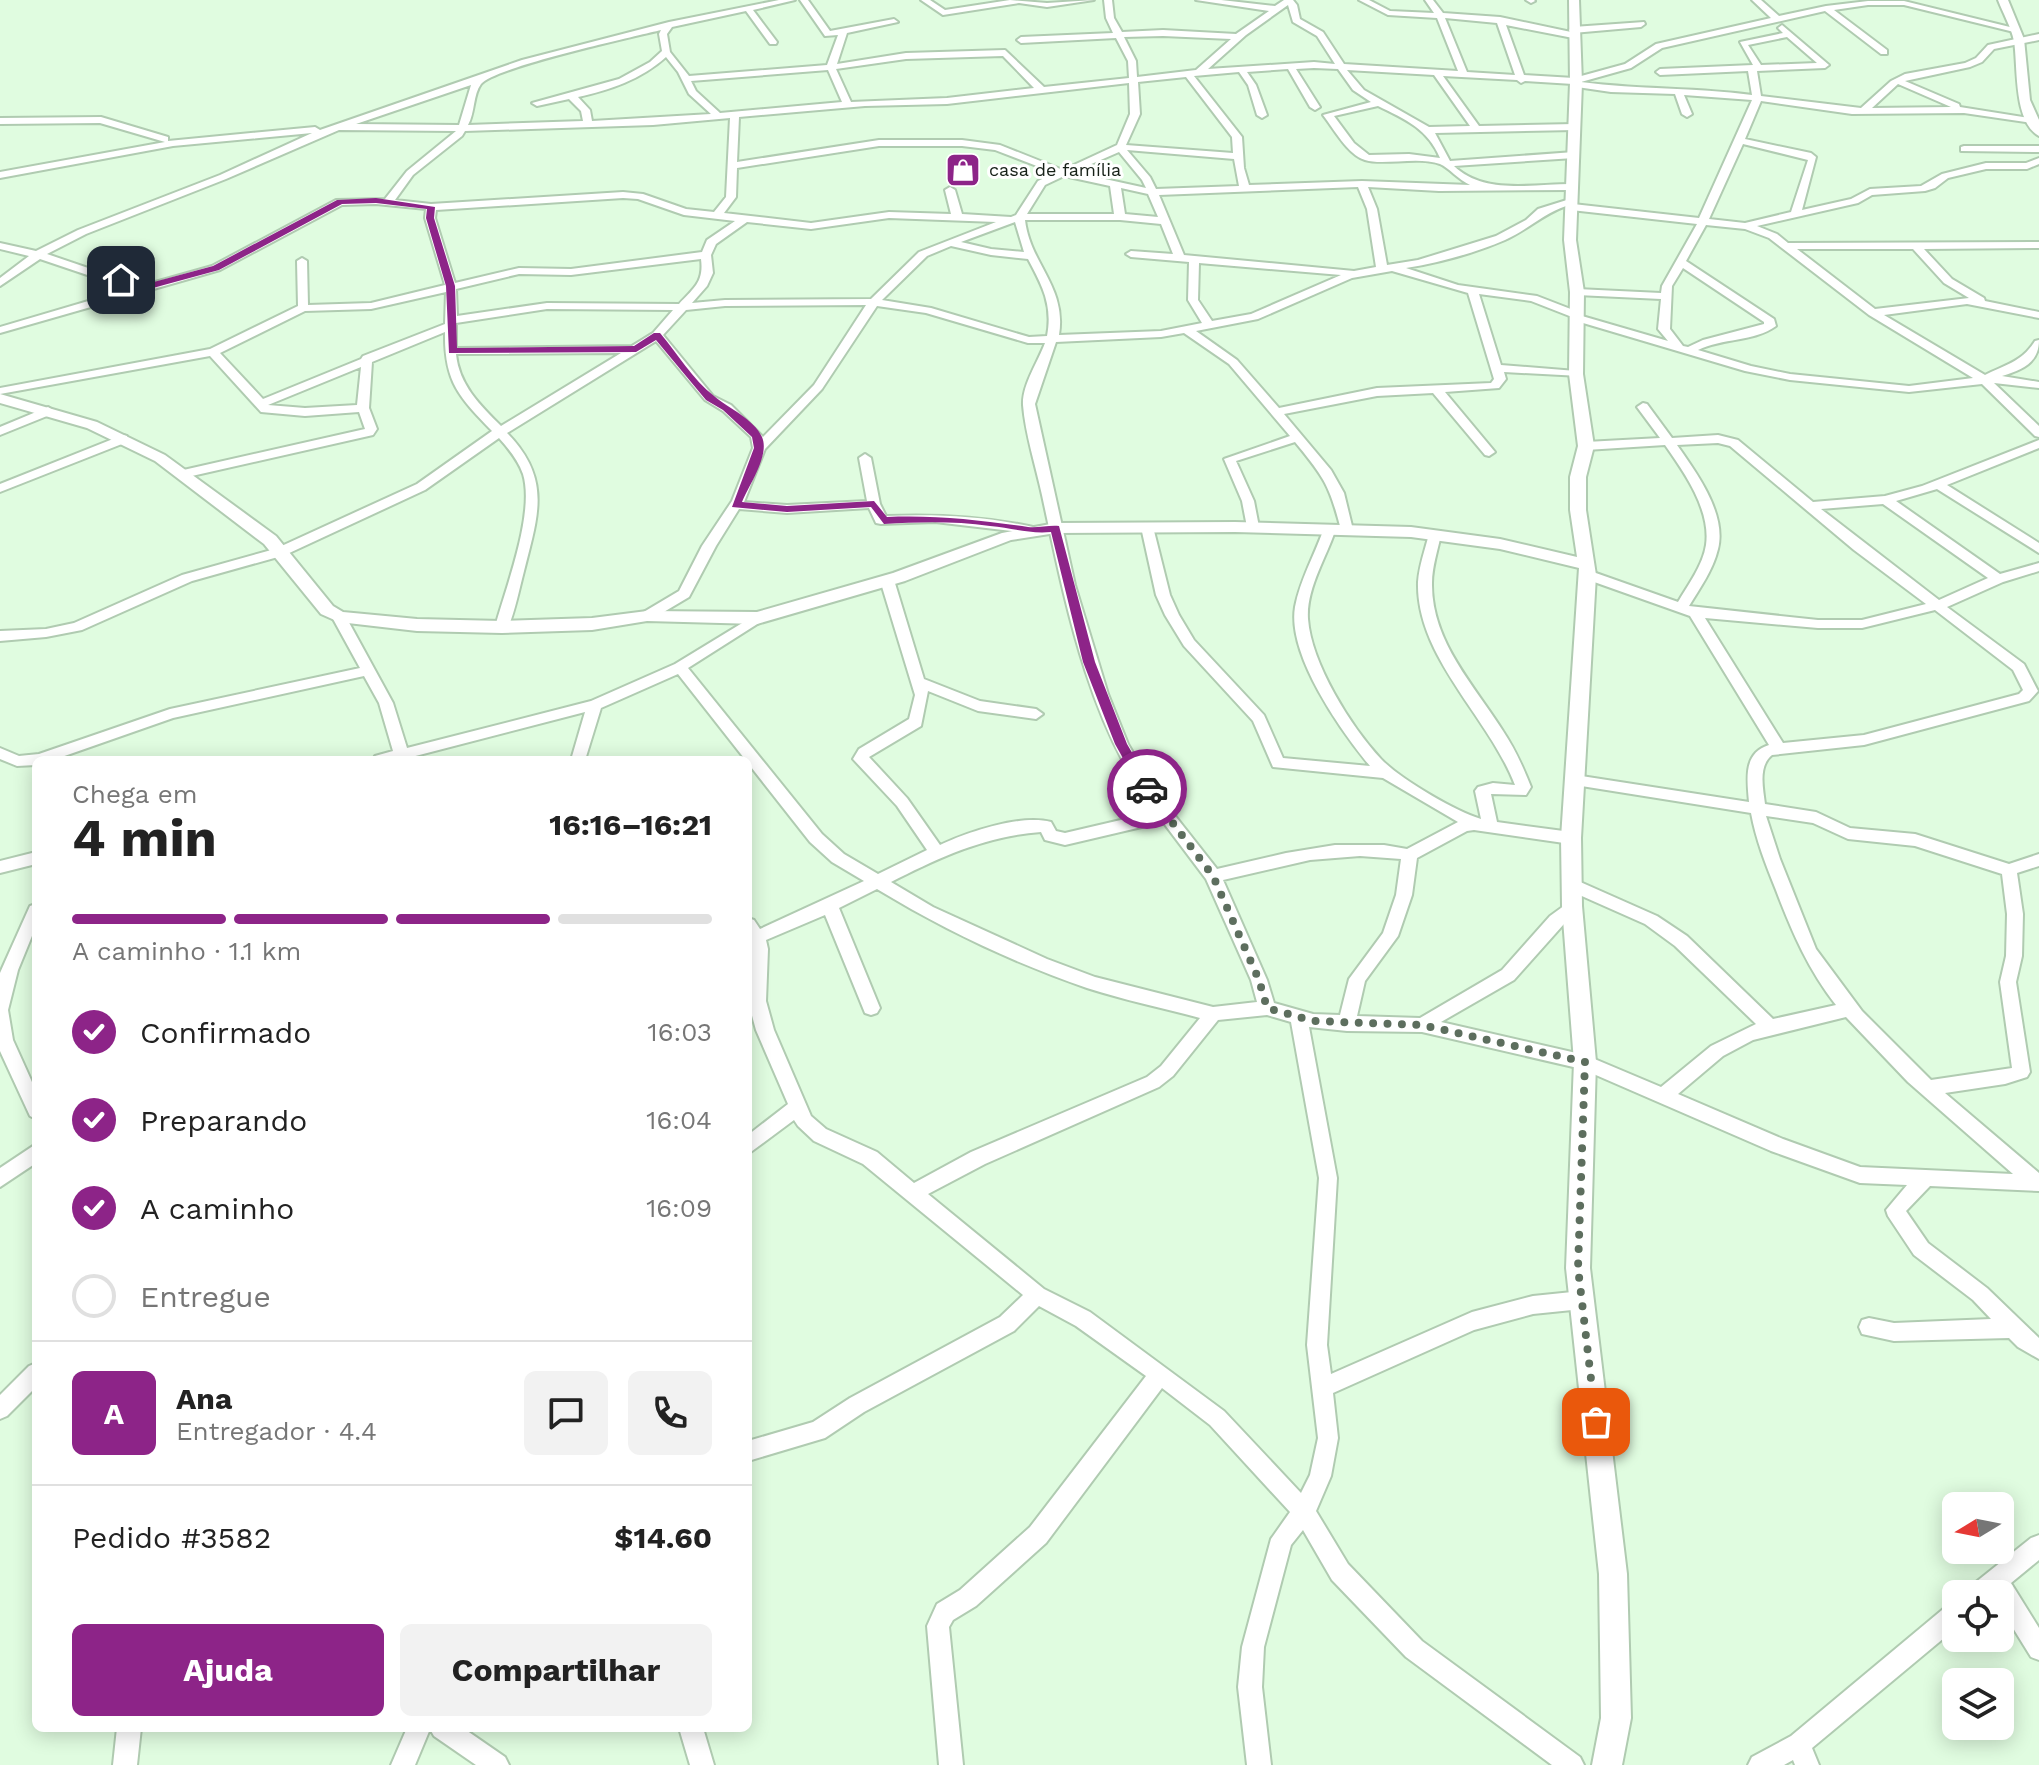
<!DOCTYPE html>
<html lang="pt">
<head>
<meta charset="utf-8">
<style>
	body { margin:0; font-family:"Work Sans",sans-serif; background:#f2f2f2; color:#222; height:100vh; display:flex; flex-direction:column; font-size:30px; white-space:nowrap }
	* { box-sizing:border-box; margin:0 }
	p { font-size:26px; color:#767676 }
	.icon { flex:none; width:44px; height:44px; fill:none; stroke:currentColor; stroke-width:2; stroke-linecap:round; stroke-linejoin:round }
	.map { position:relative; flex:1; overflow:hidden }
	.details { position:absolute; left:32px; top:756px; width:720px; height:976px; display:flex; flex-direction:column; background:#fff; border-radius:12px; box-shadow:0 4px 20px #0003 }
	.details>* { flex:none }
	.needle { width:52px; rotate:260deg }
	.fabs { position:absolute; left:1942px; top:1492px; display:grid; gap:16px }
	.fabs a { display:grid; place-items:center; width:72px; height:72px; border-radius:12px; background:#fff; box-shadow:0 4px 20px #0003; font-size:40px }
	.pin { position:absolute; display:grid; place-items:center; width:68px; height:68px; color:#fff; margin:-34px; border-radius:16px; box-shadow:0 4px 12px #0006 }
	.courier { position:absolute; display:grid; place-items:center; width:80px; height:80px; margin:-40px; border:6px solid #8d2488; border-radius:50%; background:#fff; color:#222; box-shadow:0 2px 10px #0007 }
	.headline em { font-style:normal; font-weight:700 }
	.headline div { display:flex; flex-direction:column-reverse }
	.headline { display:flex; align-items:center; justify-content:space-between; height:136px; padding:0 40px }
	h1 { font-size:52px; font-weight:700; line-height:60px }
	.bar { display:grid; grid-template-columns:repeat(4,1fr); gap:12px 8px; align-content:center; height:96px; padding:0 40px }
	.bar i { height:10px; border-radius:6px; background:#e0e0e0 }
	.bar .current { background:#8d2488 }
	.bar p { grid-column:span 4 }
	.line { display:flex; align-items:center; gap:20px; padding:0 40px; border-top:2px solid #e0e0e0 }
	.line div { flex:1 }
	.round { display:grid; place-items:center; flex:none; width:84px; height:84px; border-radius:12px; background:#f2f2f2 }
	ol { padding:0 40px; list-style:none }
	li { display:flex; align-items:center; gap:24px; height:88px }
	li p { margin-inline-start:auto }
	li .icon { padding:8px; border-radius:50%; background:#8d2488; color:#fff; stroke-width:4 }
	li:last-child { color:#767676 }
	li i { width:44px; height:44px; border:4px solid #e0e0e0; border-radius:50% }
	.primary-button { display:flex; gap:16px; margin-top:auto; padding:16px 40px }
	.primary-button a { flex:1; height:92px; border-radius:12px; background:#8d2488; color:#fff; font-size:32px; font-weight:700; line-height:92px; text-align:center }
	.primary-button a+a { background:#f2f2f2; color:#222 }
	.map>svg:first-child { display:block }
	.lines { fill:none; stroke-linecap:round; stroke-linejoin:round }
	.minor-casing { stroke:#b0cbb1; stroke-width:4 }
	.tertiary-casing { stroke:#b0cbb1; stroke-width:4 }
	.minor { fill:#fff; fill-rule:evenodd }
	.tertiary { fill:#fff; fill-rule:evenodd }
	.route { fill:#8d2488 }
	.done { stroke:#5d6e5e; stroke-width:8; stroke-dasharray:0 14.4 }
	.labels { text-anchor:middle; stroke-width:6; stroke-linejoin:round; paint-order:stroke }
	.far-poi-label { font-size:18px; fill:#172118; stroke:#fff; text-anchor:start }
</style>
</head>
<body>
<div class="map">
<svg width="2039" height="1765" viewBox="0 0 2039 1765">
	<rect width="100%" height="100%" fill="#e0fce0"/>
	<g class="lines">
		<g class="minor-casing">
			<path id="minor" d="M779,0H795L753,10L777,42L776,44H770L746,11L672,27L667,34L670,52L689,76L827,65L838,35L825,36L800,0H808L830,31L894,19L898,22L847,33L837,64L906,53L1005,50L1044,87L1129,78L1128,61L1116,38L1021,43L1017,40L1021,37L1113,33L1106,18L1104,0H1112L1114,18L1122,32L1163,30L1236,34L1269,11L1196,0H1221L1275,6L1284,0H1293L1297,5L1300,19L1323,32L1344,64L1458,71L1437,18L1388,15L1359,0H1369L1390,11L1434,13L1425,0H1433L1443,13L1500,17L1571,32L1569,30L1573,27L1644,22L1645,24L1641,27L1573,33L1577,35L1573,38L1506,25L1524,75L1574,78L1625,64L1656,44L1771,18L1752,0H1761L1779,16L1826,6L1868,1H1904L2018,29L2014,32L1904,5H1868L1834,10L1887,50V54H1881L1825,11L1662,48L1631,68L1581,82C1639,90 1694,87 1752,95L1748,71L1660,75L1656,72L1660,69L1753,65L1740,42L1783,33L1778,28L1782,25L1829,65L1825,68L1757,71L1761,96L1861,108L1891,81L1905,74L1965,63L1976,58L1988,45L2039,34V40L1994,49L1982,62L1970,67L1905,81L1959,104L1960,107L2036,119L2039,120V124L1964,113L1852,114L1761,101L1745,139L1811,153L1816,157L1802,210L1851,199L1870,189L1921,186L1942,174L1986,163H2026L2039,158V164L2027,169H1986L1948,178L1935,188L1925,191L1872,195L1858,203L1757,226L1777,234L1788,243L2039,242V248L1924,249L1952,279L1984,298L1985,301L2039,312V318L1967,304L1884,315L1985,375C2005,365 2022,362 2035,341L2039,340C2039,363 2022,370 2002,376L2039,382V388L1994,383L2039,426V437L2035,436L1982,384L1909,392L1790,380L1745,371L1573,320L1572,317L1531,301L1479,294L1501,365L1576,371L1580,372V376L1504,372L1506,379L1499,388L1445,392L1495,452L1489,456L1485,455L1433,393L1377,396L1284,414L1331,470L1344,493L1353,530L1347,534L1341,530C1330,486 1324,477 1295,442L1236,461L1254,501L1259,527L1253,531L1247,527L1242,501L1224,459L1290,436L1229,364L1184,333L1161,337L1056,342L1035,404L1075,585L1108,694L1128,744L1154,789L1217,869L1286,853L1335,845H1384L1407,849L1458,822L1383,778L1273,767L1253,721L1184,646L1165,615L1156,595L1141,527L1147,523L1153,527L1170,595L1179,615L1194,640L1264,715L1283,758L1370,766C1341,731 1287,655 1295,607C1300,580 1314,556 1323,531L1329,527L1334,528L1335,531C1326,558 1306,589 1308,619C1311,663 1351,727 1381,759C1400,779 1455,811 1481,819L1475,791L1478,787L1493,783L1515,785C1489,717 1416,657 1418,582C1419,566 1425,550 1429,534L1430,531H1440L1441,534C1438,550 1432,566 1432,583C1431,641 1474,685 1503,731C1515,749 1523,767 1531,787L1526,795L1491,794L1497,822L1571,832L1579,838L1571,844L1474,830L1467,831L1417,858L1412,895L1398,936L1365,981L1357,1016L1420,1018L1502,970L1550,916L1572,900L1578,902L1580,906L1514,980L1441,1022L1585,1055L1661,1087L1711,1046L1756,1024L1675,946L1645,924L1566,889L1564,885L1566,881H1578L1657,916L1687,936L1773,1019L1836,1005C1808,969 1792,932 1776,890C1766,865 1756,840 1751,813L1575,785L1567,780L1575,775L1749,802C1747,779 1743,753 1769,745L1690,616L1583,578L1581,575L1588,571L1593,572L1678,602C1688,585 1703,565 1706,545C1711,510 1684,472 1665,445L1586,450L1580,446L1586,442L1660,438L1637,407L1643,403L1647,404L1672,438L1718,435L1738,440L1813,502L1885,496L1922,486L2039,440V448L1947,485L2039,543V553L1937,489L1896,501L2000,574L2039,563V571L2003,582L1947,607L2024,664L2038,691L2029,701L1864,745L1772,755C1758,766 1763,788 1765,804L1816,812L1850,828L1915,834L2009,864L2039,854V866L2017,873L2023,914L2022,956L2016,982L2030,1072L2027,1077L2005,1084L1945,1093L2039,1173V1191L1930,1186L1906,1211L1928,1243L1987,1288L2039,1338V1359L2018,1347L2009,1338L1894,1341L1862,1334L1859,1327L1862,1320L1869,1318L1894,1323L1991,1319L1973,1300L1914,1255L1888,1216L1886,1210L1907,1185L1860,1183L1771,1151L1582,1069L1422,1032L1347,1031L1309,1027L1337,1178L1327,1345L1331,1374L1472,1312L1533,1296L1582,1291L1589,1294L1592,1300L1589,1306L1582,1309L1533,1314L1474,1330L1333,1393L1338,1438L1331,1476L1316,1511L1348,1564L1422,1641L1580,1757L1584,1765H1552L1406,1657L1332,1580L1303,1530L1291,1545L1264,1647L1262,1687L1271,1765H1247L1238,1687L1242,1647L1271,1539L1290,1512L1210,1425L1162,1388L1046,1543L976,1606L953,1620L949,1627L963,1765H939L927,1626L937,1604L960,1590L1030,1527L1146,1376L1076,1326L1039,1306L1014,1331L864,1412L825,1438L748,1461V1441L813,1422L850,1398L1000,1317L1023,1295L863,1164L814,1141L798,1126L794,1120L748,1154V1135L788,1104L756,1030L748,1001L752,949L748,937V918L754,920L760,929L864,881L832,862L810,842L678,674L601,708L585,760H571L585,712L400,760H373L375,756L393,751L379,703L364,676L173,718L53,760H36V765L17,766L0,759V748L19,756L39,754L170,709L360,668L332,617L339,613L346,617L393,703L407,748L591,701L675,664L757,614L762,615L764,618L762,621L688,668L822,834L844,854L878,874L927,850L897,806L853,759L859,749L909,719L915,695L880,580L887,576L894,580L924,679L980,701L1036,709L1043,714L1036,719L978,711L928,691L921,726L869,757L907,798L940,845C968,832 1021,814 1051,822L1056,831L1065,833L1155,812C1088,724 1065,601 1042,495C1036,467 1025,433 1023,405C1022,385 1038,362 1045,343H1028L926,313L877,306L822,389L765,449L744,502L787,505L867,501L859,458L865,454L871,458L880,504L886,516C937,514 986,516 1037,528V534L935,522L881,524L876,523L869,508L787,513L739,509L716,546L689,597L652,619H642V613L679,591L702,546L732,501L753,448L751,437L723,411L705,400L656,341L507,433C552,479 538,515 524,571C519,590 515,612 507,630L502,631L495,627C506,587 535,513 523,474C518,460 508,448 499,438L425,490L285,555L192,581L82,630L46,637L0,641V631L46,629L74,623L182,575L275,549L417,484L492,431C459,397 444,382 445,332L372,362L369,408L377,429L373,435L183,478L177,474L179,471L365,429L359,412L305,416L261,412L210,356L0,394V388L210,349L298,306L297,261L302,258L307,261L308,305L371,303L445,285L425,218L426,209L376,204L342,205L220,270L0,333V327L129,289L40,259L0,286V278L29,256L0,249V243L36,251L78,230L220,175L312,133L173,146L0,178V172L165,142L100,123L0,124V118L101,117L168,137V141L315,127L320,130L522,60L669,22ZM1288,5L1293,22L1317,36L1335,64L1314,62L1208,69L1246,35ZM1445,18L1497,23L1515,75L1467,72ZM661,30L659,34L662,51L650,62L619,79L532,103L537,106L569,99L581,111L583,121L468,125C475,113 473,94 481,84C495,67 633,37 661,30ZM1163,36L1231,39L1196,70L1137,77L1136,61L1124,37ZM1787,37L1817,63L1761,65L1748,45ZM1003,56L1034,88L947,98L851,102L836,69L906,59ZM666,57L678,72L689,94L711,114L592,121L590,110L578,97C610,90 640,80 666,57ZM1314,68L1338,69L1353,90L1371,102L1323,115C1334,129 1348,155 1365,160C1383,166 1417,156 1440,164C1449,168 1459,180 1470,185L1362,181L1249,185L1244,168L1242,137L1194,76L1239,72L1248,85L1257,115L1262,118L1267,115L1256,85L1247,72L1288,69L1310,107L1315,110L1320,107L1296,69ZM828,70L842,102L720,113L696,91L691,81ZM1347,70L1434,75L1470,126L1429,127L1364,90ZM1443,76L1517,80L1521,83L1525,81L1573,84L1577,87L1611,92L1675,94L1682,114L1687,117L1692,114L1684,95L1752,100L1699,218L1573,204L1575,202L1570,199L1538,209L1526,220L1496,236L1418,260L1387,265L1377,209L1368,187L1439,191L1571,190L1576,187L1571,184C1533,184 1484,195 1454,166L1574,158L1579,155L1574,152L1450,161L1435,133L1575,130L1580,127L1575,124L1479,126ZM1186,77L1232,137L1233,153L1126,145L1140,114L1138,82ZM1129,83L1130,114L1117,145L1063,170L1000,145L962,140H879L737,162L739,117L865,106L947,104ZM1898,84L1951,107L1872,108ZM471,85L459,125L356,124ZM1378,106C1405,119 1428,129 1440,158L1409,154L1369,155L1354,143L1334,116ZM730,118L726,197L714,212L686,209L643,194L623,192L431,204L395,200L413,175L462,136L465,131L653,125ZM339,130L456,131L407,171L385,199L336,200L212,266L141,286L47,254L86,234L226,179ZM1743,144L1808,160L1791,212L1745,223L1709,219ZM879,146H962L995,150L1055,173L1038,181L1016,215L1011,217L962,214L955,190L950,187L945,190L951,214L889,212L811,223L724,213L736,197L737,168ZM1127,150L1234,159L1239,186L1156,189L1150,177ZM1119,152L1142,180L1146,188L1073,172ZM1064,176L1110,186L1114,214H1027L1045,185ZM1358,187L1367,209L1376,267L1354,271L1184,255L1159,195ZM1121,188L1148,194L1158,217L1125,214ZM623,198L638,199L684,215L735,221L707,240L702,252L571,269L519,268L455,283L435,218L436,210ZM1566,206L1571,210L1697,224L1662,286L1661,293L1577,289L1572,292L1577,295L1661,299L1658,329L1668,341L1582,316L1581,313L1537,296L1458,285L1406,268C1438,263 1475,253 1505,240C1527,230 1543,214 1566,206ZM889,218L996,222L919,252L871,299L725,300L692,303L707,286L713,273L711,255L716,244L747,222L811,229ZM1025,220H1120L1161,224L1173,254L1131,251L1126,254L1131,257L1189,262L1188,300L1202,323L1161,331L1059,335C1067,287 1030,264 1025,220ZM1015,222L1024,252L991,249L961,242ZM1706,225L1745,229L1769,238L1869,315L1973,378L1909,386L1790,374L1751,366L1698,350C1722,338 1754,342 1776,326L1774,319L1686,261ZM951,246L991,255L1028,259C1042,285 1053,305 1047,336L1029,337L931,308L882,300L927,256ZM1797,249H1913L1944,283L1969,298L1875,309ZM701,259C704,282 694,288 679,304L547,303L457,316L456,289L519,274L571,275ZM1199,263L1341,275L1251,314L1212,321L1198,300ZM1683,268L1764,322V324L1703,340L1688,347L1683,346L1670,329L1672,286ZM1392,271L1468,293L1494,379L1491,383L1377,388L1279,408L1237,360L1196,331L1258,319L1352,278ZM446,292L445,324L363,356L361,359L263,399L220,353L305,311L371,309ZM866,305L814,385L763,437L731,405L713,396L663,335L686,310L725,306ZM547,309L673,310L653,333L632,346L456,348V323ZM621,353L501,426C480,405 459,385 456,354ZM361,367L357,405L305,408L268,405ZM1718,443L1730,446L1854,550L1926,604L1862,620H1818L1689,606C1700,588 1713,570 1718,549C1727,514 1696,472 1677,445ZM1883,504L1988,578L1939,600L1821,509ZM1935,610L2013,670L2023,690L2019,694L1864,735L1783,743L1705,618L1818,628H1862ZM1766,816L1813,823L1848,839L1915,846L2002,874L2007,914L2006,956L2000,982L2012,1068L1931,1080L1862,1011L1816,949L1780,859ZM1163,822L1206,879L1251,980L1257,1002L1213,1007L1095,977L1047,959L933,907L891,882C940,857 986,836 1041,832L1045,840L1065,845ZM1360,856L1401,859L1396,895L1383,933L1349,979L1340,1015L1313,1014L1274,1003L1267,980L1223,880L1310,860ZM877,889C943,929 1014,963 1087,988C1124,1000 1163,1008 1200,1018L1161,1066L1147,1077L971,1152L914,1183L877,1152L826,1129L811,1116L774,1030L766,1001L768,949L766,940L825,915L865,1013L871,1015L877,1013L880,1008L839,908ZM1267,1015L1291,1022L1319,1178L1307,1345L1318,1438L1310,1475L1301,1493L1224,1411L1090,1312L1044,1289L928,1194L985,1164L1159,1087L1173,1076L1218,1020ZM1846,1017L1908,1082L2013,1174L1860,1167L1783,1139L1678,1094L1723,1056L1753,1040Z
				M921,0H930L945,10L1010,0L1047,3L1094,0L1047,7L1019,3L943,15Z
				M1526,0H1534L1535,1L1531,3Z
				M1964,146H2039V152L1961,151V147Z
				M48,407L54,411L52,414L0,435V427Z
				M123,435L127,436V442L0,492V484Z
				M36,852V864L0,873V861Z
				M36,904V926L18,970L8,1010L13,1040L36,1091V1119L30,1116L0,1051V973L30,906Z
				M36,1144V1163L0,1187V1168Z
				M36,1363V1387L7,1416L0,1419V1395L29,1366Z
				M2039,1535V1560L2011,1583L2039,1628V1660L2031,1657L2000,1607V1594H1968L1971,1586L2031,1538Z
				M1956,1602V1628L1812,1748L1819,1765H1795L1793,1760L1784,1765H1748L1752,1757L1791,1736L1948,1605Z
				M117,1728H141L137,1765H113Z
				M407,1728H463L505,1757L509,1765H476L434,1736L430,1729L415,1765H391Z
				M679,1728H703L714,1765H690Z"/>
		</g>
		<g class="tertiary-casing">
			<path id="tertiary" d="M1569,0H1579L1582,83L1576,240L1584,292L1583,374L1594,446L1586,477V510L1596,575L1581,838L1582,906L1596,1062L1590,1268L1627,1574L1631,1718L1622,1765H1592L1601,1718L1599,1574L1566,1268L1574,1062L1562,906L1561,838L1579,568L1500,549L1411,537L1235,532L1056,533L1011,540L905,581L757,624L647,621L592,630L502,633L417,631L339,622L321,614L264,544L155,461L87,428L0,403V394L97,422L165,455L276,536L333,606L343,612L417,619L502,621L592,618L647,611L757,612L893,573L1002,533L1056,523L1235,522L1411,527L1500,539L1577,557L1570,510V477L1578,446L1569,374L1570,292L1564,240L1570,83Z
				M1998,0H2008L2024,39L2030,100L2039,120V136C2013,122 2018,66 2014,41C2011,27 2003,13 1998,0Z"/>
		</g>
		<use href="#minor" class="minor"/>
		<use href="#tertiary" class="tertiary"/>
	</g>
	<path class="route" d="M376,198L435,207L434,218L455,286L457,348L634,346L654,333H660C677,353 693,380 714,396C728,408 754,419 762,437C770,455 749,485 742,502L787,506L874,501L887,517C937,515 978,520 1028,527C1038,528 1049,525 1059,526L1095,662L1127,744L1153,789L1151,792H1142L1115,744L1083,662L1051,532C1029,534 1012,528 990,526C954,521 919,522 884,524L871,507L787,512L732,507L754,448L752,437L723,410L706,400L656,340L636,352L449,353L446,286L426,218L427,209L376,203L342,204L219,270L138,292L117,280L124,279L139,286L213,266L337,200Z"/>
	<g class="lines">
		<path class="done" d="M1147,789L1213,876L1259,980L1267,1008L1313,1021L1422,1025L1585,1062L1578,1268L1596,1422"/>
	</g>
	<defs>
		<g id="shop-square" transform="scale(1.8)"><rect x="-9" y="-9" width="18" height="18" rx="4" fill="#8d2488" stroke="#fff"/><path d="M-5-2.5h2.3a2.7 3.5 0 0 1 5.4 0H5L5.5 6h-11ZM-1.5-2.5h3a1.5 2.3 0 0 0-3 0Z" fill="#fff"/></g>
	</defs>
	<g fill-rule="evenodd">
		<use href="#shop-square" x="963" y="170"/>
	</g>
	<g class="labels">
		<g class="far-poi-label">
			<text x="989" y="176">casa de família</text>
		</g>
	</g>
</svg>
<div class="fabs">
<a><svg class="needle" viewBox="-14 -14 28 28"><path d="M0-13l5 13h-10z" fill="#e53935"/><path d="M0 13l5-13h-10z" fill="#767676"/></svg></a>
<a><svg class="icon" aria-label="locate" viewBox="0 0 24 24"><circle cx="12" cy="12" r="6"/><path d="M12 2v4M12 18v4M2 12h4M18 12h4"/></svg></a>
<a><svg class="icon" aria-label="layers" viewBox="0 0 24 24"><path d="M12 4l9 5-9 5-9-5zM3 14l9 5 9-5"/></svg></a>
</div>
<div class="pin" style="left:1596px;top:1422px;background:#ea580c"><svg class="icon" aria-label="bag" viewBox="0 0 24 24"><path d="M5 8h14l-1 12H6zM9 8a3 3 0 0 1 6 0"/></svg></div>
<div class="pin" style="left:121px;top:280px;background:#1f2937"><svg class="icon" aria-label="home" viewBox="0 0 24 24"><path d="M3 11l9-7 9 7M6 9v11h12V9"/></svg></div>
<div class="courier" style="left:1147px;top:789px"><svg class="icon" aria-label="car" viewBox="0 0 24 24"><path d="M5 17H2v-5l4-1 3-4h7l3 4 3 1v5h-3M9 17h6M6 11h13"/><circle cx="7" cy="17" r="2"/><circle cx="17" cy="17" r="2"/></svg></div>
<section class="details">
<div class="headline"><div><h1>4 min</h1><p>Chega em</p></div><em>16:16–16:21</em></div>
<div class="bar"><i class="current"></i><i class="current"></i><i class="current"></i><i></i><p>A caminho · 1.1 km</p></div>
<ol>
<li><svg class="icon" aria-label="check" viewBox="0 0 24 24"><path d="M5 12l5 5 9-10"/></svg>Confirmado<p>16:03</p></li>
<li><svg class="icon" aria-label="check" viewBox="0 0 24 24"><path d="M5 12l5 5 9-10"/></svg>Preparando<p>16:04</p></li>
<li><svg class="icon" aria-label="check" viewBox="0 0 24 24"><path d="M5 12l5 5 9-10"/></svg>A caminho<p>16:09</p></li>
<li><i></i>Entregue</li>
</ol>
<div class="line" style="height:144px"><b class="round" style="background:#8d2488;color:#fff">A</b><div><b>Ana</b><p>Entregador · 4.4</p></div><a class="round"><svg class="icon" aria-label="chat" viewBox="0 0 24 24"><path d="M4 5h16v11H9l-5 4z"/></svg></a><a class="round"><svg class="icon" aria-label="phone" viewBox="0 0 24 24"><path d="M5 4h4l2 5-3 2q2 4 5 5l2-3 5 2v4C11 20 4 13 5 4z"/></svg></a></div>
<div class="line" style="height:104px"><div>Pedido #3582</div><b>$14.60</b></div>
<div class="primary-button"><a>Ajuda</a><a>Compartilhar</a></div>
</section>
</div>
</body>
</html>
